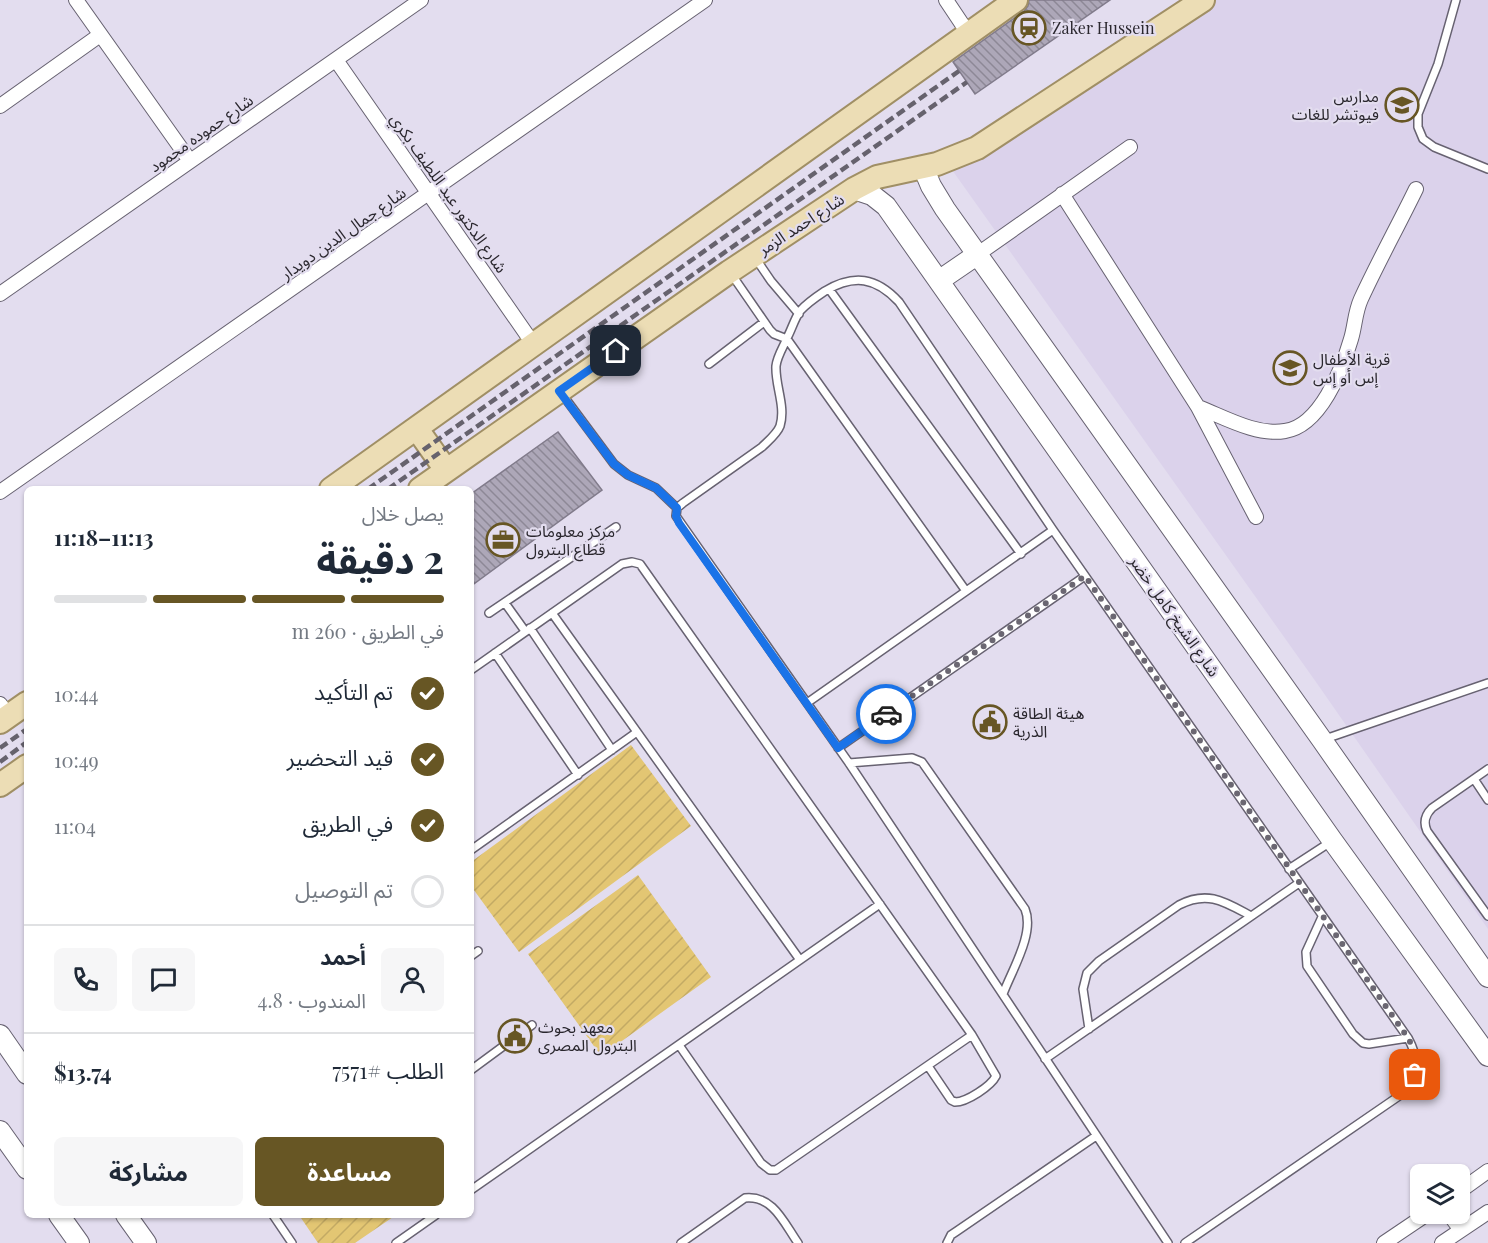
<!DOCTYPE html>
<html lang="ar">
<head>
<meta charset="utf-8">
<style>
	body { margin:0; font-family:"Playfair Display","Noto Sans Arabic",serif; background:#f6f6f7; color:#1f2937; direction:rtl; height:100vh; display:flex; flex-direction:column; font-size:22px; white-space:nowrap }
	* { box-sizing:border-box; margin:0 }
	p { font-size:20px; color:#747a83 }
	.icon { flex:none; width:33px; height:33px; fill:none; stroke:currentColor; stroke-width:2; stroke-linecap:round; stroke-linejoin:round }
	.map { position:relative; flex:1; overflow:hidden; direction:ltr }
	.side { position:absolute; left:24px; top:486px; width:450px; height:732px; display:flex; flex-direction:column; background:#fff; border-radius:9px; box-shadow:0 2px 4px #0004; direction:rtl }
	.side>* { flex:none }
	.tools { position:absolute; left:1410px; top:1164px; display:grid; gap:12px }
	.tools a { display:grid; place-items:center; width:60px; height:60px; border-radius:9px; background:#fff; box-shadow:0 2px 4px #0004; font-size:30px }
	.pin { position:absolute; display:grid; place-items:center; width:51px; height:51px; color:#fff; margin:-26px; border-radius:12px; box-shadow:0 3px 9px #0006 }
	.courier { position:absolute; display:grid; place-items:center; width:60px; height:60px; margin:-30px; border:4px solid #1a73e8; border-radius:50%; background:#fff; color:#222; box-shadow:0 2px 8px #0007 }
	.head em { font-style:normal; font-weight:700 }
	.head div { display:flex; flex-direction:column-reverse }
	.head { display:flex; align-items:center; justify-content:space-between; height:102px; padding:0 30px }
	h1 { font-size:39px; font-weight:700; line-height:45px }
	.bar { display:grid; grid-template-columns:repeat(4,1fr); gap:9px 6px; align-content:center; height:72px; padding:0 30px }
	.bar i { height:8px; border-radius:4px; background:#e0e1e3 }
	.bar .selected { background:#675624 }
	.bar p { grid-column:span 4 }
	.line { display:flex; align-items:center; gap:15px; padding:0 30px; border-top:2px solid #e0e1e3 }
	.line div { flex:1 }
	.round { display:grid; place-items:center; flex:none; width:63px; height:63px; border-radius:9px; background:#f6f6f7 }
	ol { padding:0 30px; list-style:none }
	li { display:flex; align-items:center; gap:18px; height:66px }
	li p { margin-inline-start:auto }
	li .icon { padding:6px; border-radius:50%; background:#675624; color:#fff; stroke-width:4 }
	li:last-child { color:#747a83 }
	li i { width:33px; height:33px; border:3px solid #e0e1e3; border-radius:50% }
	.action { display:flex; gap:12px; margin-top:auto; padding:12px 30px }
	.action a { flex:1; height:69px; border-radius:9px; background:#675624; color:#fff; font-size:24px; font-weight:700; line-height:69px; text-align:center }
	.action a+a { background:#f6f6f7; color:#1f2937 }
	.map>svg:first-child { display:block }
	.built { fill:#dbd2eb }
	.garden { fill:url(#garden-furrows) }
	.building { fill:url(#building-back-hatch); stroke:#817b8b; stroke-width:1.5 }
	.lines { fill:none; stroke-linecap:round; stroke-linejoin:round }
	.lane-casing { stroke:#676271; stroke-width:10 }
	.street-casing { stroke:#676271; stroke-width:16 }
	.secondary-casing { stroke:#676271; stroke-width:22 }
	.primary-casing { stroke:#a08f65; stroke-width:26 }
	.lane { stroke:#fff; stroke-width:7 }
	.street { stroke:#fff; stroke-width:14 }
	.secondary { stroke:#fff; stroke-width:20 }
	.primary { stroke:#ecddb5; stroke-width:22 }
	.rail { stroke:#66626d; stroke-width:4.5; stroke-dasharray:9 4.5; stroke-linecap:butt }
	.done { stroke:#6b6772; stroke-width:6; stroke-dasharray:0 10.8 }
	.route { stroke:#1a73e8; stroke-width:8 }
	.labels { text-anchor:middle; stroke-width:4.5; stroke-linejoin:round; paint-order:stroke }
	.poi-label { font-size:16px; fill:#2a272e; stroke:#e3ddef; text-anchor:start }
	.street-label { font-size:16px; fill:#2a272e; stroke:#e3ddef }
</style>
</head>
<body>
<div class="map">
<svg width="1488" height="1243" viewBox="0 0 1488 1243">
	<defs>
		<pattern id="garden-furrows" width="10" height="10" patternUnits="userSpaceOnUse" patternTransform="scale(1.5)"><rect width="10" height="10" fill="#e3c673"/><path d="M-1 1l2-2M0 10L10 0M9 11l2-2" fill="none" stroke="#c3aa64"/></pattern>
		<pattern id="building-back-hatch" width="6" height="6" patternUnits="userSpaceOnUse" patternTransform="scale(1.5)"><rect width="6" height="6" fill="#ada7b8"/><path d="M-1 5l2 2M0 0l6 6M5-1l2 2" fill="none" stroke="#8d8896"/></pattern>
	</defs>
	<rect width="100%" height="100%" fill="#e3ddef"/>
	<path class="built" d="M1187,0H1488V929L1316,682L945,160Z"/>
	<path class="garden" d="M631,745L691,826L519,952L471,886V862Z
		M638,875L711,977L601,1056L528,954Z
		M299,1215H396L355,1243H318Z"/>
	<path class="building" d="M1029,0H1110L975,94L953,62L1024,11L1028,6Z
		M558,432L602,490L471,586V494Z"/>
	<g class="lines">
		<g class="lane-casing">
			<path id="lane" d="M1456,0L1438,64L1418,114V127L1423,139L1434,147L1488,169
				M756,259L771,281L799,314
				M732,275L770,330L774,334L787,339L966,591
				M829,289L1021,554
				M709,364L764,322
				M562,394L614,464L628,475L656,488L677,508
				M505,603L525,631
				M489,613L616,527
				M552,613L800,960
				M530,628L612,750
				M495,653L578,775
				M471,670L622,564L632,562L640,564L972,1035L996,1076C991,1086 967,1102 955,1102L951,1100L928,1066
				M807,703L1053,530
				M1325,739L1488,683
				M838,748L1085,576
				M849,763L912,758L922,762L1025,909C1035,933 1012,970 1003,994
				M1488,769L1432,808C1425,815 1423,822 1427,831L1488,916
				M1474,779L1488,800
				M471,850L637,732
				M1289,869L1332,841
				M1322,917L1306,952L1307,966L1353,1034L1363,1043L1369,1044L1408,1038
				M471,956L478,951
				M1089,1029L1083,989L1087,973L1099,961L1179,905C1208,890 1225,902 1251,916
				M679,1045L761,1163L770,1170H776L972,1035
				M1045,1059L1299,883
				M471,1070L532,1025
				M471,1190L880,904
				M273,1215L292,1243
				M396,1243L436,1215
				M681,1243L745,1198C773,1195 784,1223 798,1243
				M947,1243L951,1235L957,1231L1096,1136
				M1168,1243L849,763L676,516L677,508L683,503L762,447C768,441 777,434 780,426C786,406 775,386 776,366C777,356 784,346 788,336C792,328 795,318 800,311C807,303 816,297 825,291C854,274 876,277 899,302L1053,530L1408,1038C1421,1062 1418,1077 1399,1096L1185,1243"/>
		</g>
		<g class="street-casing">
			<path id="street" d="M76,0L190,161
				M946,0L968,33
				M336,60L534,345
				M0,106L100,35
				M1062,194L1198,407L1256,517
				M978,254L1130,147
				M0,294L421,0
				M1198,407C1224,417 1256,436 1285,431C1320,426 1342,370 1351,339C1355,326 1355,312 1361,299C1378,262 1398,226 1416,189
				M0,492L705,0
				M0,704L9,716
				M1460,1191L1488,1171
				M1449,1214L1461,1230
				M1384,1243L1427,1214
				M1442,1243L1488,1212"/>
		</g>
		<g class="secondary-casing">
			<path id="secondary" d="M923,167L931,186L945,209L1322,740L1488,977
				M854,189L872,195L886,206L1332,840L1488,1056
				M940,280L978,254
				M0,1035L27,1074
				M0,1131L27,1169
				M59,1215L79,1243
				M126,1215L146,1243"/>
		</g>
		<g class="primary-casing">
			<path id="primary" d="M417,429L446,470
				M331,489L1016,0
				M420,489L729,272L854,189L877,177L937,164L977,148L1203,0
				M0,722L27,703
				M0,785L27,766"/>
		</g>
		<use href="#lane" class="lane"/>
		<use href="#street" class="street"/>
		<use href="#secondary" class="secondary"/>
		<use href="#primary" class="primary"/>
		<path class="rail" d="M368,489L959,71
			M388,489L967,82
			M0,748L27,729
			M0,762L27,742"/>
	</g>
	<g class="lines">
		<path class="done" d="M886,714L1085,576L1408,1038C1415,1051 1417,1060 1415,1075"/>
		<path class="route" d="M616,351L559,391L614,464L628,475L656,488L677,508L676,516L679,523L838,748L886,714"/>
	</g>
	<defs>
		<g id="station-ring" transform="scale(1.725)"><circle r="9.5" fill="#e3ddef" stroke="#675624" stroke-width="1.5"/><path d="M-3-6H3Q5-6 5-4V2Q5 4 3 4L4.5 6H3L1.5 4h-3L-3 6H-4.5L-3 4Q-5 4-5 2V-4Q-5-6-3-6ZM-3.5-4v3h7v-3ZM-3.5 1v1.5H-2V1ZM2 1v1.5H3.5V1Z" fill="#675624"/></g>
		<g id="school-ring" transform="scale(1.725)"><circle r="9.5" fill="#e3ddef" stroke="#675624" stroke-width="1.5"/><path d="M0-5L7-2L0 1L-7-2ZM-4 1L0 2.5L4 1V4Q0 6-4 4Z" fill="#675624"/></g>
		<g id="office-ring" transform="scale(1.725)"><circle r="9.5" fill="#e3ddef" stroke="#675624" stroke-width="1.5"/><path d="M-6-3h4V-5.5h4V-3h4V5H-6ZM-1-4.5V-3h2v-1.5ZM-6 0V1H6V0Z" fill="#675624"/></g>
		<g id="civic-ring" transform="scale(1.725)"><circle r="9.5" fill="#e3ddef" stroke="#675624" stroke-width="1.5"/><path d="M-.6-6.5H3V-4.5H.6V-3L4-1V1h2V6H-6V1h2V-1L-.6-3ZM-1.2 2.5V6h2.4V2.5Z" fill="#675624"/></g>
	</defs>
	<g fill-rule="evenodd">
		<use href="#station-ring" x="1029" y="28"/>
		<use href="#school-ring" x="1402" y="105"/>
		<use href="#school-ring" x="1290" y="368"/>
		<use href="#office-ring" x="503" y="540"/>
		<use href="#civic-ring" x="990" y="722"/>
		<use href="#civic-ring" x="515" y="1036"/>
	</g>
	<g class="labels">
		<g class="poi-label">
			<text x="1052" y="34">Zaker Hussein</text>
			<text x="1379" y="102" text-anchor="end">مدارس<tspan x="1379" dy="18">فيوتشر للغات</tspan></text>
			<text x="1313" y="365">قرية الأطفال<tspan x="1313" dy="18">إس أو إس</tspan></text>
			<text x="526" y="537">مركز معلومات<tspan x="526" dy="18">قطاع البترول</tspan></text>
			<text x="1013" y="719">هيئة الطاقة<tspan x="1013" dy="18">الذرية</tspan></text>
			<text x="538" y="1033">معهد بحوث<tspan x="538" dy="18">البترول المصرى</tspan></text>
		</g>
		<g class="street-label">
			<text transform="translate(201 133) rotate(-35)" y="6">شارع حموده محمود</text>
			<text transform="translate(449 193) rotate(55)" y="6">شارع الدكتور عبد اللطيف بكري</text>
			<text transform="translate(801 224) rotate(-33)" y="6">شارع احمد الزمر</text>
			<text transform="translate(343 233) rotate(-35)" y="6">شارع جمال الدين دويدار</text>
			<text transform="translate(1175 616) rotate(55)" y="6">شارع الشيخ كامل خضر</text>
		</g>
	</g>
</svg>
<div class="tools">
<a><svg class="icon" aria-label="layers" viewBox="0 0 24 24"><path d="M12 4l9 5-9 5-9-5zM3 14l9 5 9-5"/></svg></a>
</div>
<div class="pin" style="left:1415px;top:1075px;background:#ea580c"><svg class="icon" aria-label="bag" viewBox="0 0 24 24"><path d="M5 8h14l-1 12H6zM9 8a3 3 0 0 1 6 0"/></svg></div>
<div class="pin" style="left:616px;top:351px;background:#1f2937"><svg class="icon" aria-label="home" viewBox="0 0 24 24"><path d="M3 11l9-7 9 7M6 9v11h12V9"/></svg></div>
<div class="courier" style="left:886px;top:714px"><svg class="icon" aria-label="car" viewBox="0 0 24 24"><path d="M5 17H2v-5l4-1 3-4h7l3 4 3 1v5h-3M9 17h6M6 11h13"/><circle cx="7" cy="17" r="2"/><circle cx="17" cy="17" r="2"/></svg></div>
<section class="side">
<div class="head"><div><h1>2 دقيقة</h1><p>يصل خلال</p></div><em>11:13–11:18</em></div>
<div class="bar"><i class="selected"></i><i class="selected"></i><i class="selected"></i><i></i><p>في الطريق · 260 m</p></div>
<ol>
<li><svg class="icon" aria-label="check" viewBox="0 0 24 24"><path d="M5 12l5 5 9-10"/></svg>تم التأكيد<p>10:44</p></li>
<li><svg class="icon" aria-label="check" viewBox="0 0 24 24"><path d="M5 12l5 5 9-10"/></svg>قيد التحضير<p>10:49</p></li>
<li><svg class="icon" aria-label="check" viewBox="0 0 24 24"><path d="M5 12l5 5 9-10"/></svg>في الطريق<p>11:04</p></li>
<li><i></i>تم التوصيل</li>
</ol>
<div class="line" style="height:108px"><a class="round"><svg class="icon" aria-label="person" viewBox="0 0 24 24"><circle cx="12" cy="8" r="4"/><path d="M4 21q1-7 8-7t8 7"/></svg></a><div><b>أحمد</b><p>المندوب · 4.8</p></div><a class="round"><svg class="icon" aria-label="chat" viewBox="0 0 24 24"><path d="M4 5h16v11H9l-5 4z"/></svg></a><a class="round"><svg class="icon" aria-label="phone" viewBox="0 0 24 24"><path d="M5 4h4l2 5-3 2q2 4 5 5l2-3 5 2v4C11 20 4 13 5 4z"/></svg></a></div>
<div class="line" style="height:78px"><div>الطلب #7571</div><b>$13.74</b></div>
<div class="action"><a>مساعدة</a><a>مشاركة</a></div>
</section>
</div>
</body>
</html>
